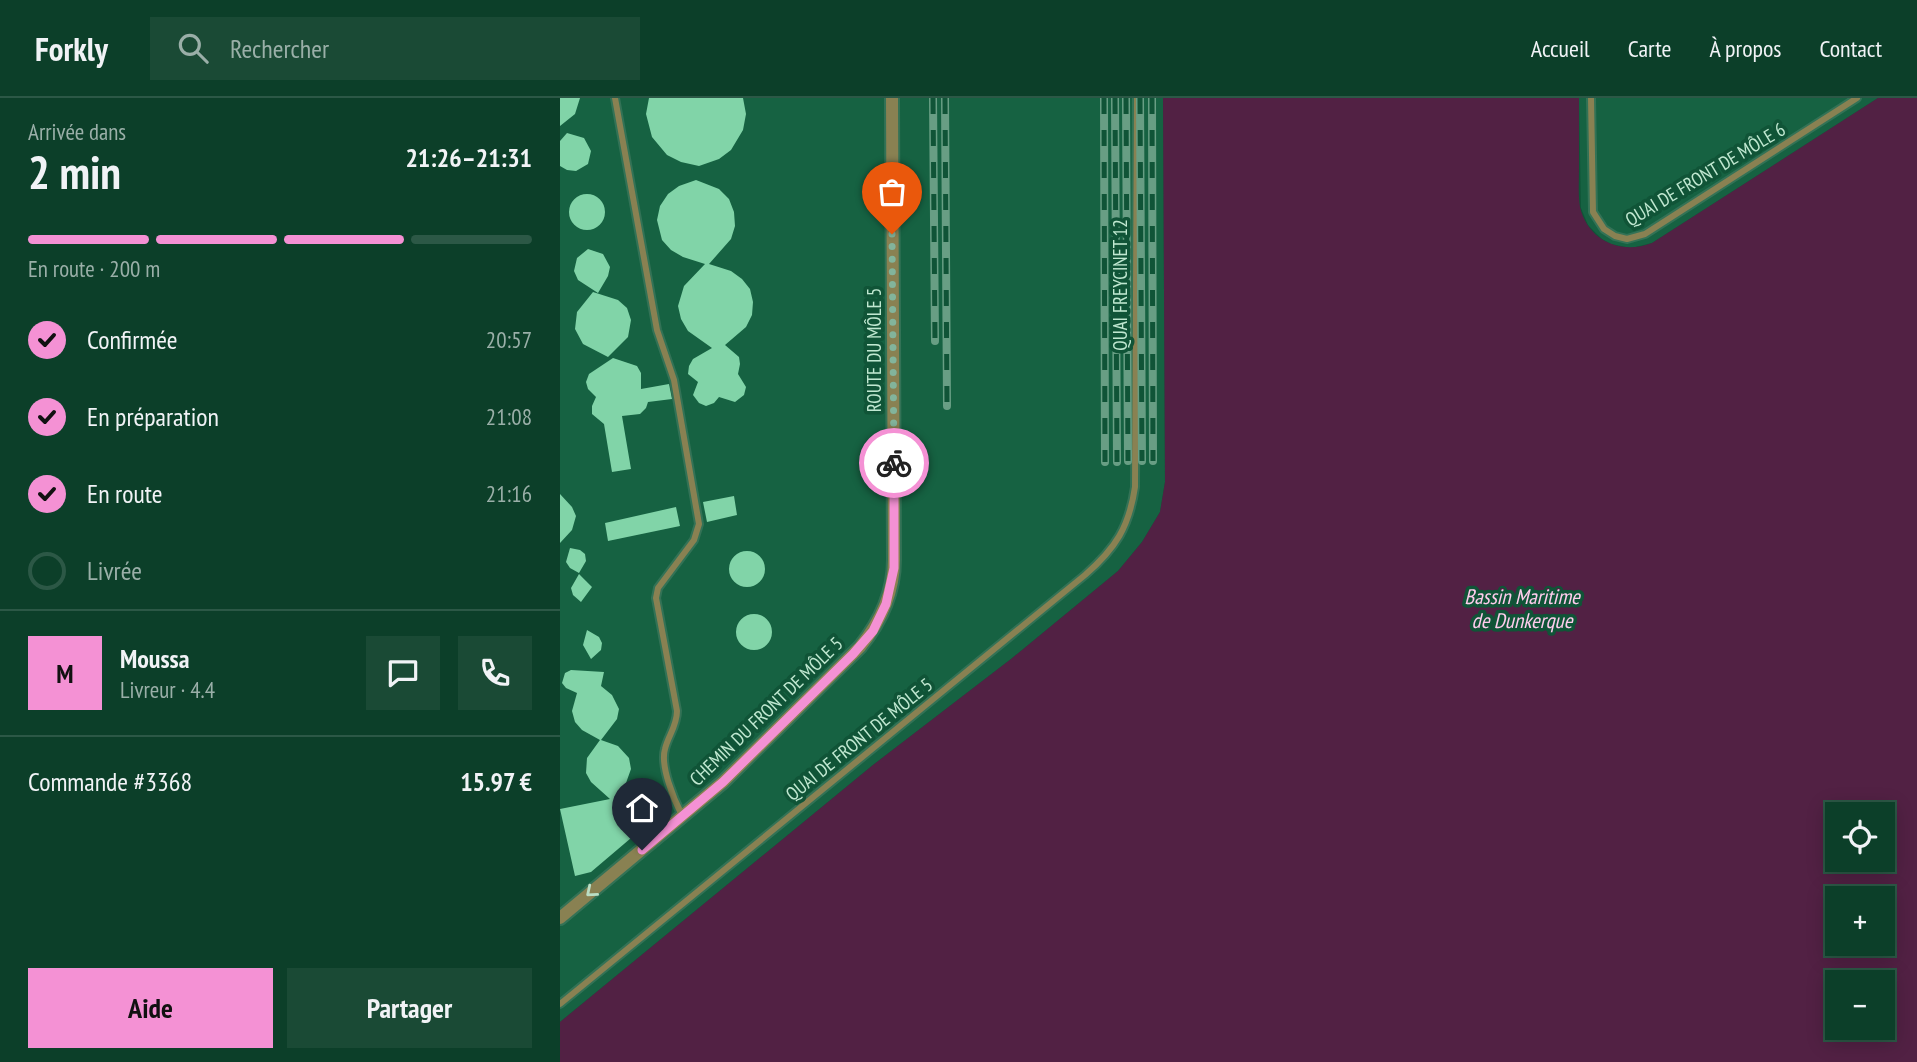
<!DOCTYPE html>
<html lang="fr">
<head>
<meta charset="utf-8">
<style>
	body { margin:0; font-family:"PT Sans Narrow",sans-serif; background:#1a4a35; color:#f1f3f6; height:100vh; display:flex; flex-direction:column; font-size:26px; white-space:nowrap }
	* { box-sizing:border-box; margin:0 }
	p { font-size:23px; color:#9aafa8 }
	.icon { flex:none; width:38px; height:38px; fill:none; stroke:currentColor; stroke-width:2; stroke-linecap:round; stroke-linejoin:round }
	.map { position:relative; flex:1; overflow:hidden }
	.side { display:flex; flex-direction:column; background:#0c3f29; width:560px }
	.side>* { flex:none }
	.fabs { position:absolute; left:1265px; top:704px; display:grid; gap:14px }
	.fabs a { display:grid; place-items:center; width:70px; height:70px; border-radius:0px; background:#0c3f29; box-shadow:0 4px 18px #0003,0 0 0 2px #2c5846; font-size:35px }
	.pin { position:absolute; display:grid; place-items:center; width:60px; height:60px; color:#fff; margin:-72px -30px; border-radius:50% 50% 50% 0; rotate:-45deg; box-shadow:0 0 7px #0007 }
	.pin .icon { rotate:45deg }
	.courier { position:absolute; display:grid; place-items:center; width:70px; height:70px; margin:-35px; border:5px solid #f491d4; border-radius:50%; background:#fff; color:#222; box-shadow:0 2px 9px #0007 }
	.overview em { font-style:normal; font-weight:800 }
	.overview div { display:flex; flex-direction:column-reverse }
	.overview { display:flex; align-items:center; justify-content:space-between; height:119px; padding:0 28px }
	h1 { font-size:46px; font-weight:800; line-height:52px }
	.bar { display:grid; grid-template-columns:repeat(4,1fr); gap:10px 7px; align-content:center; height:84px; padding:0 28px }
	.bar i { height:9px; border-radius:5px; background:#2c5846 }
	.bar .current { background:#f491d4 }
	.bar p { grid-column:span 4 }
	.line { display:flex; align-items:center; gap:18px; padding:0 28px; border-top:2px solid #2c5846 }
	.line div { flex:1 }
	.round { display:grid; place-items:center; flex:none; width:74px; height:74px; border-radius:0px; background:#1a4a35 }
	ol { padding:0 28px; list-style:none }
	li { display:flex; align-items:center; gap:21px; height:77px }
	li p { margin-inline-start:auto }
	li .icon { padding:7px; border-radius:50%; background:#f491d4; color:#111; stroke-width:4 }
	li:last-child { color:#9aafa8 }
	li i { width:38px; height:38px; border:4px solid #2c5846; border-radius:50% }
	.action { display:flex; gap:14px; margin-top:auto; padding:14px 28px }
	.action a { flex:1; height:80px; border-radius:0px; background:#f491d4; color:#111; font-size:28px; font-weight:800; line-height:80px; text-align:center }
	.action a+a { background:#1a4a35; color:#f1f3f6 }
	header { display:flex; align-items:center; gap:42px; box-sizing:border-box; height:98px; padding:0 35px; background:#0c3f29; border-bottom:2px solid #2c5846 }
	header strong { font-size:33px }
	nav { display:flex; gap:38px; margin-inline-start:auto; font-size:24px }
	.search { width:490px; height:63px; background:#1a4a35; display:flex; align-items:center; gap:18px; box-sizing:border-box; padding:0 24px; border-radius:0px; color:#9aafa8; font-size:26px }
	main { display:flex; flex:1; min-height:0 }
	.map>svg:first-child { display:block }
	.built { fill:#166242 }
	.water { fill:#522144; fill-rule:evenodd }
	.building { fill:#81d4a8 }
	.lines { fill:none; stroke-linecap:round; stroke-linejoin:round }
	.lane-casing { stroke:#337256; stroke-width:10 }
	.street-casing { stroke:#337256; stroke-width:16 }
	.lane { stroke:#898152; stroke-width:6 }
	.street { stroke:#898152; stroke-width:12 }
	.rail-casing { stroke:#689e84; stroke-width:8 }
	.rail { stroke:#105437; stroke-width:5; stroke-dasharray:16; stroke-linecap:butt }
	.oneway { stroke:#badec4 }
	.done { stroke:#82b49b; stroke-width:7; stroke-dasharray:0 12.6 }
	.route { stroke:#f491d4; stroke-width:9 }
	.labels { text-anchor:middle; stroke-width:7; stroke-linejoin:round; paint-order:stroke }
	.street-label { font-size:19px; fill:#c0e8d1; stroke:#105437 }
	.water-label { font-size:21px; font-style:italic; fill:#ffcced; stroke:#105437 }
</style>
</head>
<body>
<header>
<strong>Forkly</strong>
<div class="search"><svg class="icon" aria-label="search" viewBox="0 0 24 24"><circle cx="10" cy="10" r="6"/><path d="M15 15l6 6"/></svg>Rechercher</div>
<nav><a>Accueil</a><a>Carte</a><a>À propos</a><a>Contact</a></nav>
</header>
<main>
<section class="side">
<div class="overview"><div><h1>2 min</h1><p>Arrivée dans</p></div><em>21:26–21:31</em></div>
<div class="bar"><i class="current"></i><i class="current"></i><i class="current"></i><i></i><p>En route · 200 m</p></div>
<ol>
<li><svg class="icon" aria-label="check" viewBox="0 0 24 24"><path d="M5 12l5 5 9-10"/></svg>Confirmée<p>20:57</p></li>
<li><svg class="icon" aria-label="check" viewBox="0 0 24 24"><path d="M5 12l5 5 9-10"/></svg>En préparation<p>21:08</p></li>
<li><svg class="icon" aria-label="check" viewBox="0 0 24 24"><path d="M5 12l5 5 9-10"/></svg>En route<p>21:16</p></li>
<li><i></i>Livrée</li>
</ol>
<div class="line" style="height:126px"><b class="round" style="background:#f491d4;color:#111">M</b><div><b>Moussa</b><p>Livreur · 4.4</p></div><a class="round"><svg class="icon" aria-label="chat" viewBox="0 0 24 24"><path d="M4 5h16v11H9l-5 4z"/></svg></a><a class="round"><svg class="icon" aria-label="phone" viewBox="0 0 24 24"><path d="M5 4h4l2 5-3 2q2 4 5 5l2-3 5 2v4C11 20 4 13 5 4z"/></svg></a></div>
<div class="line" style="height:91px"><div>Commande #3368</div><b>15.97 €</b></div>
<div class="action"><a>Aide</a><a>Partager</a></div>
</section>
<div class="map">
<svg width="1357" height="964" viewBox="0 0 1357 964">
	<rect width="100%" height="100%" fill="#105437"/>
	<path class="built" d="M0,0H603L605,384L600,414L582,444L558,473L451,561L313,667L0,924Z
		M1019,0H1318L1092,145L1071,150L1051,146L1042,141L1028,127L1021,110Z"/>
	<path class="water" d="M603,0H1019C1019,24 1019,47 1019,71C1019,83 1018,97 1020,109C1028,143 1061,157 1092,145L1318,0H1357V964H0V924L313,667L451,561L558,473L582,444L600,414L605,384ZM1278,716H1323V761H1278ZM1278,800H1323V845H1278ZM1278,884H1323V929H1278Z"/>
	<path class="building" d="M0,0H20L15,16L0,28Z
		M89,0H183L186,16L183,32L171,52L159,61L139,68L121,64L107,57L92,39L86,16Z
		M7,35L24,40L31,53L28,66L16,73L7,72L0,68V43Z
		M136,82L159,91L169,101L174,114L175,128L171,141L149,166L171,173L182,181L190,191L193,204L192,217L186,229L165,247L179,259L180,266L178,276L186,289L184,297L175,304L159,299L154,305L146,308L139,305L133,297L138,284L128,276L129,268L133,261L152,250L128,233L121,221L118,208L124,188L145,166L123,159L111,152L102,142L97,122L100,108L108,96L119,88Z
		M9 114a18 18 0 1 1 36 0a18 18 0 1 1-36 0Z
		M28,151L43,156L50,169L48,178L38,195L18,182L14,173L17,160Z
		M33,194L58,202L67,210L71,222L68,239L48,259L23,246L15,231L17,214Z
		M53,260L77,268L81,275V291L109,286L112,301L88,304L86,310L80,316L62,318L71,371L52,374L44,326L32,316V308L36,299L28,291L26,284L29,276Z
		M0,396L12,409L16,418L12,432L0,445Z
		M174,398L177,417L147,424L143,404Z
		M116,409L120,428L48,443L45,425Z
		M10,450L20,452L25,456L26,463L19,475L10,470L6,464Z
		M169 471a18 18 0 1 1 36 0a18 18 0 1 1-36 0Z
		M19,476L32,489L21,504L13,497L11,490Z
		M176 534a18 18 0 1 1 36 0a18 18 0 1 1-36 0Z
		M27,532L39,539L42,545L41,552L31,561L23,547Z
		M11,572L44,574L41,588L52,597L59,611L57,621L41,642L58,648L69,660L71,671L66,685L74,691L73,709L80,708L84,729L31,774L15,778L0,711L50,701L31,684L26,675L27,660L40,642L22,632L15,624L12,613L17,595L6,590L2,585L5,575Z"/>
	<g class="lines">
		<g class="lane-casing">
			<path id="lane" d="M55,0L97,232L114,282L139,426L134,442L98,490L96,500L117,613C117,628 108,638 105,651C100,668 114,702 122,717
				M1031,0L1033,114L1044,131L1055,138L1067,141L1085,136L1297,0
				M0,906L525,477C556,450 569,429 575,389L577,0"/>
		</g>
		<g class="street-casing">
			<path id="street" d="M0,820L163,684L300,549C321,523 334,494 334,462L332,0"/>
		</g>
		<use href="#lane" class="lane"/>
		<use href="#street" class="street"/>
		<g class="rail-casing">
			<path id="rail" d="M373,0L375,243
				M385,0L387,308
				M544,0L545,364
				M555,0L557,364
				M566,0L568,363
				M580,0L582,363
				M592,0L593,363"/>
		</g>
		<use href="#rail" class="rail"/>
	</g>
	<defs><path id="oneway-chevron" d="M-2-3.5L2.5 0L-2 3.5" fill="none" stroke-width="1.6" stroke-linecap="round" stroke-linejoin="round" transform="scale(1.75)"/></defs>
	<use class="oneway" href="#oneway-chevron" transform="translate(31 794) rotate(140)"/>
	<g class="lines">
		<path class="done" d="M332,136L334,365"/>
		<path class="route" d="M82,752L163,684L293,556L313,533L326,506L334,470V365"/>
	</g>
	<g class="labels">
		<g class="street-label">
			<text transform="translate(1145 76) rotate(-31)" y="7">QUAI DE FRONT DE MÔLE 6</text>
			<text transform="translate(560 187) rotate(-90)" y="7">QUAI FREYCINET 12</text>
			<text transform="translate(314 252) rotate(-90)" y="7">ROUTE DU MÔLE 5</text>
			<text transform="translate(206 613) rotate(-44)" y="7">CHEMIN DU FRONT DE MÔLE 5</text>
			<text transform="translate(299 641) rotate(-39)" y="7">QUAI DE FRONT DE MÔLE 5</text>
		</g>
		<g class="water-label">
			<text x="962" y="506">Bassin Maritime<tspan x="962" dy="24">de Dunkerque</tspan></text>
		</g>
	</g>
</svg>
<div class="fabs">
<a><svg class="icon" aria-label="locate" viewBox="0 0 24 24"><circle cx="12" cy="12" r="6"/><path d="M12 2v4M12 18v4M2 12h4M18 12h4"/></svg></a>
<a>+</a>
<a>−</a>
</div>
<div class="pin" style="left:332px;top:136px;background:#ea580c"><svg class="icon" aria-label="bag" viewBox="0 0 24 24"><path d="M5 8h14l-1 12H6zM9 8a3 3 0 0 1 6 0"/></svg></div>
<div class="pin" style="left:82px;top:752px;background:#1f2937"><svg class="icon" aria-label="home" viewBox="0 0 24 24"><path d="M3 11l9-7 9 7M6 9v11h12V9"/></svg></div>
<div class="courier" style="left:334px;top:365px"><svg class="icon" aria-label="bike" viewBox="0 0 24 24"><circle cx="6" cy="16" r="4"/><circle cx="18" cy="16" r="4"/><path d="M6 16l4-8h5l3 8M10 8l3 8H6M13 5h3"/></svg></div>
</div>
</main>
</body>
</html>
